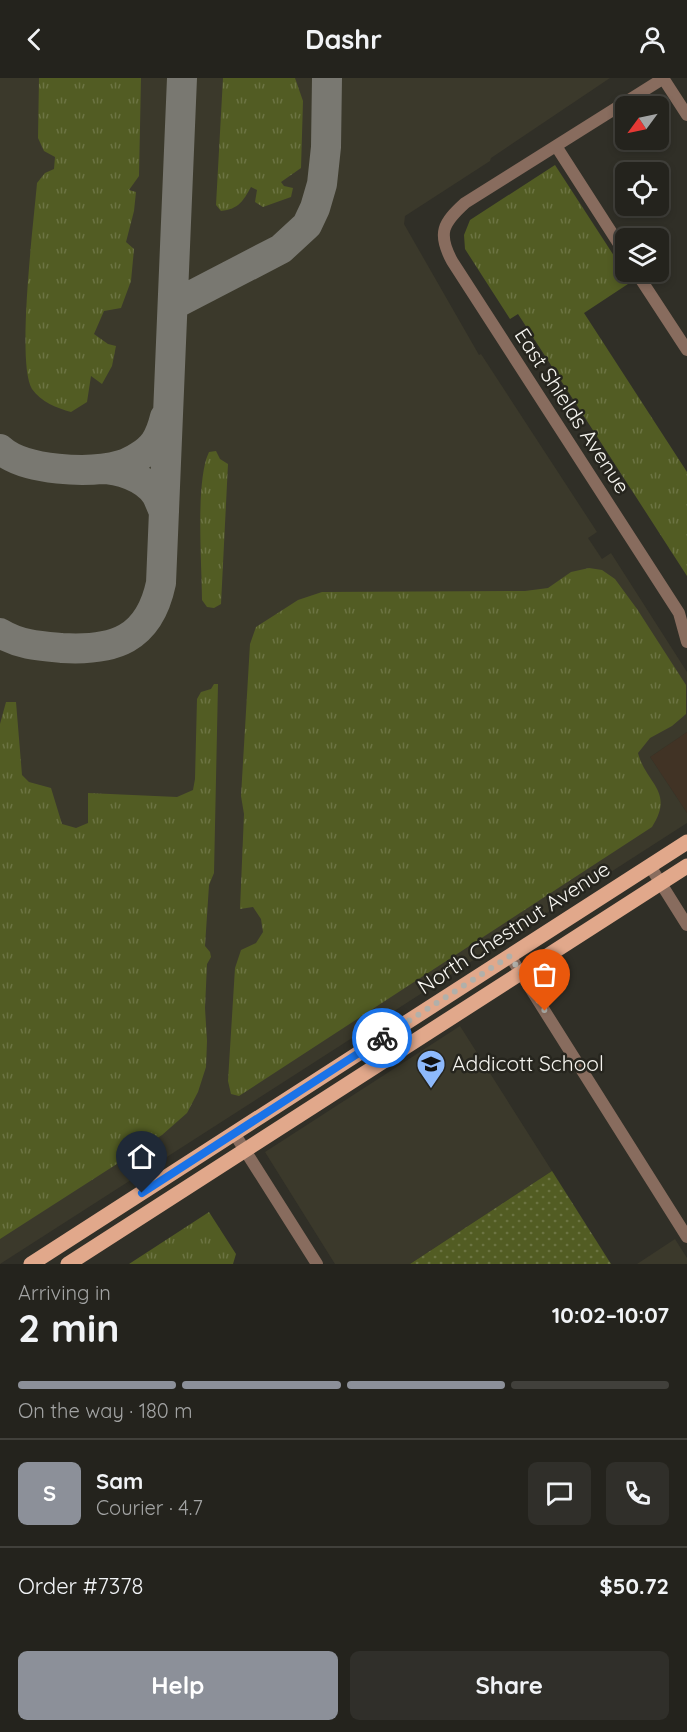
<!DOCTYPE html>
<html lang="en">
<head>
<meta charset="utf-8">
<style>
	body { margin:0; font-family:Quicksand,sans-serif; background:#302f2a; color:#f1f3f6; height:100vh; display:flex; flex-direction:column; font-size:22px; white-space:nowrap }
	* { box-sizing:border-box; margin:0 }
	p { font-size:20px; color:#a3a4a4 }
	.icon { flex:none; width:33px; height:33px; fill:none; stroke:currentColor; stroke-width:2; stroke-linecap:round; stroke-linejoin:round }
	.map { position:relative; height:1186px; overflow:hidden }
	.sheet { display:flex; flex-direction:column; background:#24231d; flex:1 }
	.sheet>* { flex:none }
	.needle { width:39px; rotate:237deg }
	.controls { position:absolute; left:615px; top:18px; display:grid; gap:12px }
	.controls a { display:grid; place-items:center; width:54px; height:54px; border-radius:9px; background:#24231d; box-shadow:0 3px 9px #0003,0 0 0 2px #41403b; font-size:30px }
	.pin { position:absolute; display:grid; place-items:center; width:51px; height:51px; color:#fff; margin:-62px -26px; border-radius:50% 50% 50% 0; rotate:-45deg; box-shadow:0 0 6px #0007 }
	.pin .icon { rotate:45deg }
	.courier { position:absolute; display:grid; place-items:center; width:60px; height:60px; margin:-30px; border:4px solid #1a73e8; border-radius:50%; background:#fff; color:#222; box-shadow:0 2px 8px #0007 }
	.head em { font-style:normal; font-weight:700 }
	.head div { display:flex; flex-direction:column-reverse }
	.head { display:flex; align-items:center; justify-content:space-between; height:102px; padding:0 18px }
	h1 { font-size:39px; font-weight:700; line-height:45px }
	.bar { display:grid; grid-template-columns:repeat(4,1fr); gap:9px 6px; align-content:center; height:72px; padding:0 18px }
	.bar i { height:8px; border-radius:4px; background:#41403b }
	.bar .on { background:#8c9099 }
	.bar p { grid-column:span 4 }
	.line { display:flex; align-items:center; gap:15px; padding:0 18px; border-top:2px solid #41403b }
	.line div { flex:1 }
	.round { display:grid; place-items:center; flex:none; width:63px; height:63px; border-radius:9px; background:#302f2a }
	.button { display:flex; gap:12px; margin-top:auto; padding:12px 18px }
	.button a { flex:1; height:69px; border-radius:9px; background:#8c9099; color:#fff; font-size:24px; font-weight:700; line-height:69px; text-align:center }
	.button a+a { background:#302f2a; color:#f1f3f6 }
	header { display:flex; justify-content:space-between; align-items:center; height:78px; padding:0 18px; background:#24231d; font-size:27px; font-weight:700 }
	.map>svg:first-child { display:block }
	.commercial { fill:#413325 }
	.built { fill:#3b392b }
	.grass { fill:url(#grass-tufts) }
	.park { fill:url(#park-dots) }
	.lines { fill:none; stroke-linecap:round; stroke-linejoin:round }
	.taxiway { stroke:#797871; stroke-width:30 }
	.minor { stroke:#886c5e; stroke-width:12 }
	.major { stroke:#e1a88b; stroke-width:15 }
	.done { stroke:#b1b0aa; stroke-width:6; stroke-dasharray:0 10.8 }
	.route { stroke:#1a73e8; stroke-width:8 }
	.labels { text-anchor:middle; stroke-width:5; stroke-linejoin:round; paint-order:stroke }
	.street-label { font-size:21px; fill:#f6f5f0; stroke:#26251e }
	.poi-label { font-size:21px; fill:#f6f5f0; stroke:#26251e; text-anchor:start }
</style>
</head>
<body>
<header><svg class="icon" aria-label="back" viewBox="0 0 24 24"><path d="M15 5l-7 7 7 7"/></svg>Dashr<svg class="icon" aria-label="person" viewBox="0 0 24 24"><circle cx="12" cy="8" r="4"/><path d="M4 21q1-7 8-7t8 7"/></svg></header>
<div class="map">
<svg width="687" height="1186" viewBox="0 0 687 1186">
	<defs>
		<pattern id="grass-tufts" width="24" height="20" patternUnits="userSpaceOnUse" patternTransform="scale(1.5)"><rect width="24" height="20" fill="#525c23"/><path d="M3 7l-1-3M5 7V3M7 7l1-3M15 17l-1-3M17 17v-4M19 17l1-3" fill="none" stroke="#6c7443"/></pattern>
		<pattern id="park-dots" width="8" height="8" patternUnits="userSpaceOnUse" patternTransform="scale(1.5)"><rect width="8" height="8" fill="#525c23"/><path d="M2 2h.1M6 6h.1" fill="none" stroke="#6c7443" stroke-width="1.8" stroke-linecap="round"/></pattern>
	</defs>
	<rect width="100%" height="100%" fill="#302f27"/>
	<path class="commercial" d="M687,654V735L650,679Z"/>
	<path class="built" d="M0,0H610L491,80L490,83L405,138L404,146L479,277L481,276L597,454L588,460L602,481L611,475L687,594V654L650,679L687,735V745L0,1186Z
		M460,948L552,1093L410,1186H335L265,1074Z
		M675,1161L687,1180V1186H637Z"/>
	<path class="grass" d="M39,0H141L139,98L129,112L136,114L134,133L126,164L134,171L131,203L121,230L104,233L94,256L108,266L116,268L112,288L102,306L91,298L87,324L71,334C57,330 41,324 32,311C16,285 34,142 37,105L45,95L54,91L55,79L44,73L38,60Z
		M223,0H295L303,23L301,90L281,104L284,108L293,110L291,119L263,129L255,124L257,112L251,109C243,123 239,131 221,133L216,127Z
		M555,87L631,204L584,235L687,394V498L518,236L510,241L465,171L464,157L470,142Z
		M216,373L220,381L228,386L221,526L214,530L207,529L202,522C202,486 195,403 209,374Z
		M589,490L602,492L615,501L637,531L686,607V636L672,648L650,660L638,675C646,706 675,713 652,749L239,1018L231,1016L228,1003L235,890L241,872L256,865L263,854L261,841L253,829L240,831L244,736L241,718L250,566L256,549L298,522L322,514L525,513L548,510L571,494Z
		M214,606H218L214,795L209,807L205,868L210,874L211,879L207,886L205,930L207,963L206,989L198,1014L187,1035L162,1057L0,1161V646L6,624H16L22,697L29,704L51,710L62,746L76,750L88,745V715L177,719L193,712L195,701L197,621L201,614L211,611Z
		M209,1134L236,1176L233,1186H129Z"/>
	<path class="park" d="M552,1093L611,1186H410Z"/>
	<g class="lines">
		<path class="taxiway" d="M173,227L281,171L307,147L315,130L322,106L326,69L327,0
			M0,371C24,393 90,396 121,387C132,384 148,374 155,364C160,357 163,347 165,339
			M100,391C119,391 144,399 156,416C159,421 161,428 164,434
			M0,555C20,567 39,568 62,570C114,573 149,562 161,505L182,0"/>
		<path class="minor" d="M663,0L687,37
			M664,0L465,125C443,145 437,155 452,183L679,535L687,564
			M556,68L626,177
			M636,194L687,272
			M650,788L687,847
			M510,878L687,1159
			M234,1055L317,1186"/>
		<path class="major" d="M31,1186L687,764
			M68,1186L687,788"/>
	</g>
	<g class="lines">
		<path class="done" d="M382,960L510,878L545,933"/>
		<path class="route" d="M142,1115L382,960"/>
	</g>
	<defs>
		<g id="school-pin" transform="scale(1.5)"><path d="M0 17L-7.5 6A9.5 9.5 0 1 1 7.5 6Z" fill="#8db9fc" stroke="#26251e"/><path d="M0-5L7-2L0 1L-7-2ZM-4 1L0 2.5L4 1V4Q0 6-4 4Z" fill="#111"/></g>
	</defs>
	<g fill-rule="evenodd">
		<use href="#school-pin" x="431" y="986"/>
	</g>
	<g class="labels">
		<g class="street-label">
			<text transform="translate(572 333) rotate(57)" y="7">East Shields Avenue</text>
			<text transform="translate(514 850) rotate(-33)" y="7">North Chestnut Avenue</text>
		</g>
		<g class="poi-label">
			<text x="452" y="993">Addicott School</text>
		</g>
	</g>
</svg>
<div class="controls">
<a><svg class="needle" viewBox="-14 -14 28 28"><path d="M0-13l5 13h-10z" fill="#e53935"/><path d="M0 13l5-13h-10z" fill="#a3a4a4"/></svg></a>
<a><svg class="icon" aria-label="locate" viewBox="0 0 24 24"><circle cx="12" cy="12" r="6"/><path d="M12 2v4M12 18v4M2 12h4M18 12h4"/></svg></a>
<a><svg class="icon" aria-label="layers" viewBox="0 0 24 24"><path d="M12 4l9 5-9 5-9-5zM3 14l9 5 9-5"/></svg></a>
</div>
<div class="pin" style="left:545px;top:933px;background:#ea580c"><svg class="icon" aria-label="bag" viewBox="0 0 24 24"><path d="M5 8h14l-1 12H6zM9 8a3 3 0 0 1 6 0"/></svg></div>
<div class="pin" style="left:142px;top:1115px;background:#1f2937"><svg class="icon" aria-label="home" viewBox="0 0 24 24"><path d="M3 11l9-7 9 7M6 9v11h12V9"/></svg></div>
<div class="courier" style="left:382px;top:960px"><svg class="icon" aria-label="bike" viewBox="0 0 24 24"><circle cx="6" cy="16" r="4"/><circle cx="18" cy="16" r="4"/><path d="M6 16l4-8h5l3 8M10 8l3 8H6M13 5h3"/></svg></div>
</div>
<section class="sheet">
<div class="head"><div><h1>2 min</h1><p>Arriving in</p></div><em>10:02–10:07</em></div>
<div class="bar"><i class="on"></i><i class="on"></i><i class="on"></i><i></i><p>On the way · 180 m</p></div>
<div class="line" style="height:108px"><b class="round" style="background:#8c9099;color:#fff">S</b><div><b>Sam</b><p>Courier · 4.7</p></div><a class="round"><svg class="icon" aria-label="chat" viewBox="0 0 24 24"><path d="M4 5h16v11H9l-5 4z"/></svg></a><a class="round"><svg class="icon" aria-label="phone" viewBox="0 0 24 24"><path d="M5 4h4l2 5-3 2q2 4 5 5l2-3 5 2v4C11 20 4 13 5 4z"/></svg></a></div>
<div class="line" style="height:78px"><div>Order #7378</div><b>$50.72</b></div>
<div class="button"><a>Help</a><a>Share</a></div>
</section>
</body>
</html>
